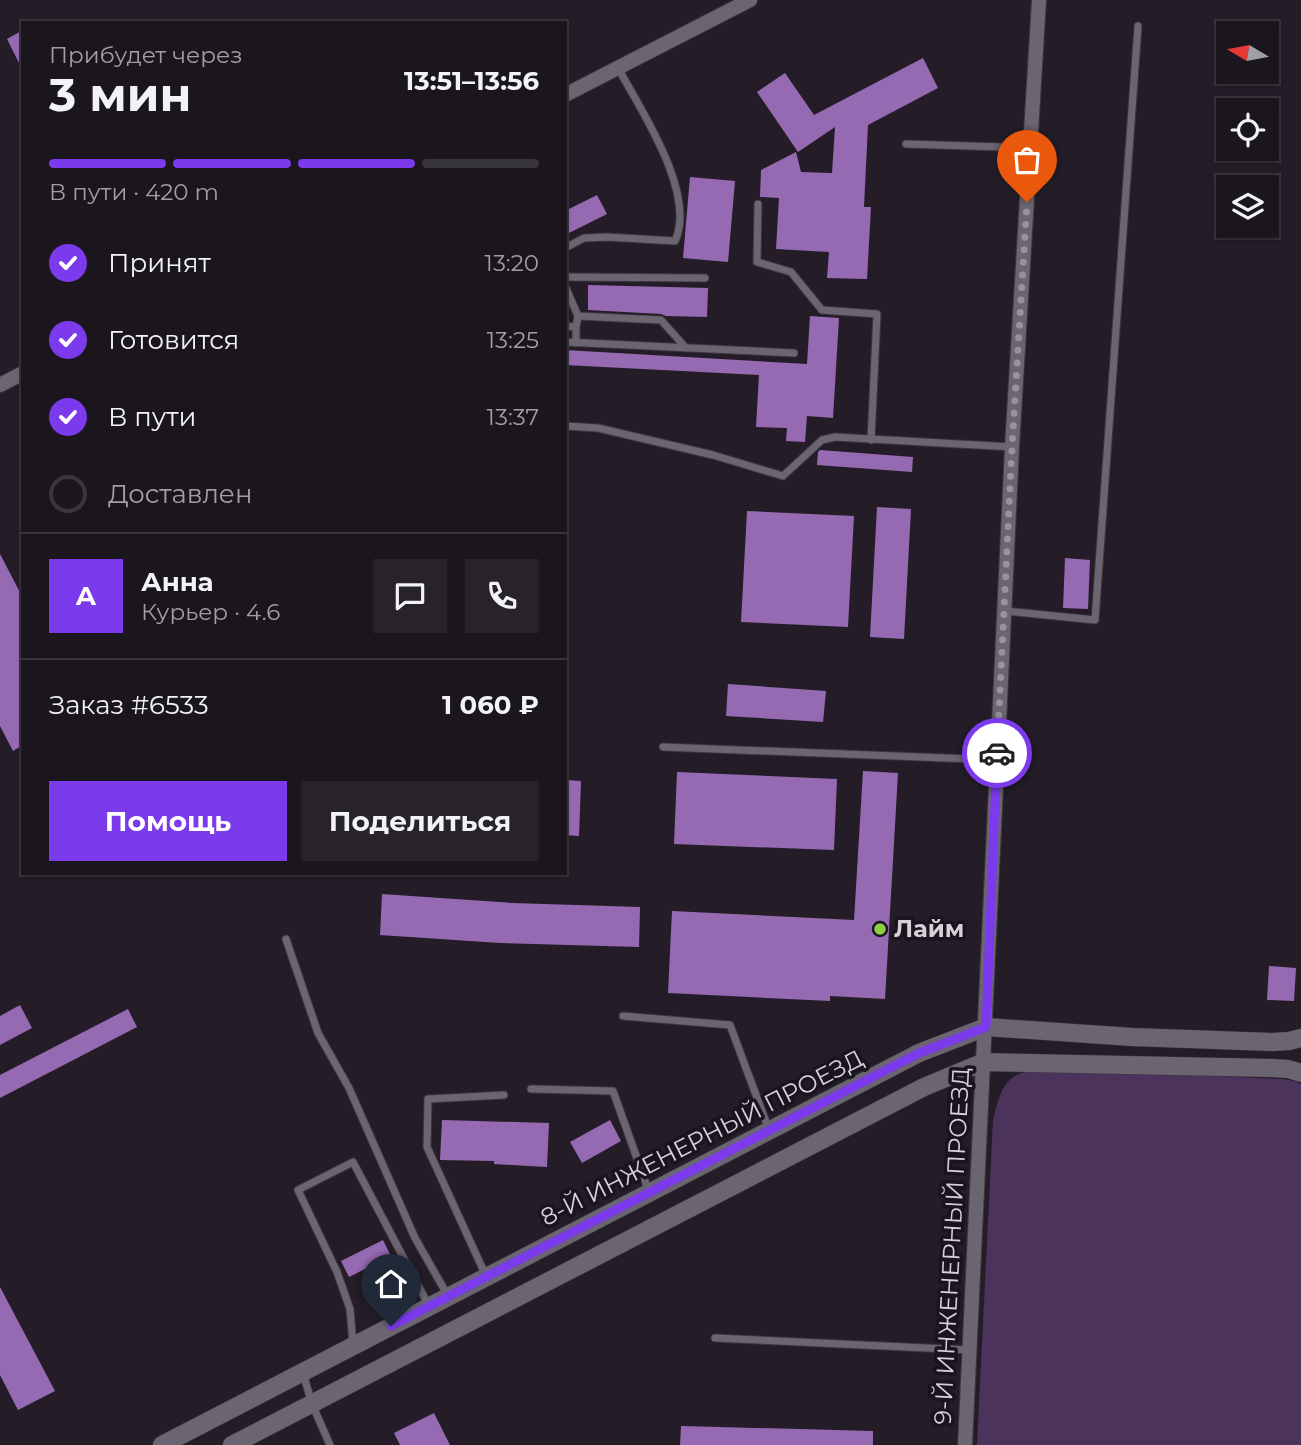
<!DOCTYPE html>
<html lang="ru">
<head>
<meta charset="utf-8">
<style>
	body { margin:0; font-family:Montserrat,sans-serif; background:#28232b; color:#f1f3f6; height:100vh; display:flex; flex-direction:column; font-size:26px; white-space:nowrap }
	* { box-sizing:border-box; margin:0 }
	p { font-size:23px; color:#a09fa4 }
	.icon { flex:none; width:38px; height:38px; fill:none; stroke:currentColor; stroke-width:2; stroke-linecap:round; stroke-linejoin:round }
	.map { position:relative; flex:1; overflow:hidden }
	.panel { position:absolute; left:21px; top:21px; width:546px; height:854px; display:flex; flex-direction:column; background:#1b161e; border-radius:0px; box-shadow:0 2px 5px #0004,0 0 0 2px #39353c }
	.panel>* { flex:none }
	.needle { width:46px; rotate:280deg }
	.tools { position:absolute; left:1216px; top:21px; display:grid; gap:14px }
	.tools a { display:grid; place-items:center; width:63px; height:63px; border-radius:0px; background:#1b161e; box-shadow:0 2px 5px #0004,0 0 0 2px #39353c; font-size:35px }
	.pin { position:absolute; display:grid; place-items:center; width:60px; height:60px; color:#fff; margin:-72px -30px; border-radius:50% 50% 50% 0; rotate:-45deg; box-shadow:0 0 7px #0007 }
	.pin .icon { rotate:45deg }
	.courier { position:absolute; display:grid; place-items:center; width:70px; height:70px; margin:-35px; border:5px solid #7c3aed; border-radius:50%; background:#fff; color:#222; box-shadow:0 2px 9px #0007 }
	.head em { font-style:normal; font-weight:700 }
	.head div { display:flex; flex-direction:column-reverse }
	.head { display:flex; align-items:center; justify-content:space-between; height:119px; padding:0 28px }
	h1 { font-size:46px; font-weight:700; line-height:52px }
	.bar { display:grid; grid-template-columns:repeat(4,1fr); gap:10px 7px; align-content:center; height:84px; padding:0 28px }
	.bar i { height:9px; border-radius:5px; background:#39353c }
	.bar .selected { background:#7c3aed }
	.bar p { grid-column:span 4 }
	.line { display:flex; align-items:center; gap:18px; padding:0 28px; border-top:2px solid #39353c }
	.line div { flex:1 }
	.round { display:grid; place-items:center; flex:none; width:74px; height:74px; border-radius:0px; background:#28232b }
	ol { padding:0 28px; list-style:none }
	li { display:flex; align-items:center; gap:21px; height:77px }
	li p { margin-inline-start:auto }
	li .icon { padding:7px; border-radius:50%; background:#7c3aed; color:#fff; stroke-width:4 }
	li:last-child { color:#a09fa4 }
	li i { width:38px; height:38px; border:4px solid #39353c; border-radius:50% }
	.cta { display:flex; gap:14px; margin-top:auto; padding:14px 28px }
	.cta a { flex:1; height:80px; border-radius:0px; background:#7c3aed; color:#fff; font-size:28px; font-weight:700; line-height:80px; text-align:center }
	.cta a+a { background:#28232b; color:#f1f3f6 }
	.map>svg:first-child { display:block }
	.grass { fill:#4b335c }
	.building { fill:#966ab3 }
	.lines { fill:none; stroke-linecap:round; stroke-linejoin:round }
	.service-casing { stroke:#3d3741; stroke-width:9 }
	.minor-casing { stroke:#3d3741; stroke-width:16 }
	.tertiary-casing { stroke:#3d3741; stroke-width:19 }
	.service { stroke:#6b6471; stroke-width:7 }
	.minor { stroke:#6b6471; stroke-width:14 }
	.tertiary { stroke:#6b6471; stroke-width:18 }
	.done { stroke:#97929b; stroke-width:7; stroke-dasharray:0 12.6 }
	.route { stroke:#7c3aed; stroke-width:9 }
	.poi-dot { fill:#8ece43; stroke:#1a141f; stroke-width:2.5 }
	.labels { text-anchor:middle; stroke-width:7; stroke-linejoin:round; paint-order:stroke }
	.poi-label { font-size:24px; font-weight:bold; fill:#d5d1d9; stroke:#1a141f; text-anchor:start }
	.street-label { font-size:24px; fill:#d5d1d9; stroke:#1a141f }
</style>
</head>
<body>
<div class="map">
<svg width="1301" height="1445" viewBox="0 0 1301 1445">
	<rect width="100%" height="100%" fill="#241d28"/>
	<path class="grass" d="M1050,1069L1282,1079L1294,1081L1301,1084V1445H977L993,1120C1002,1081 1009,1070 1050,1069Z"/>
	<path class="building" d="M23,30V71L7,39Z
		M923,58L938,88L868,125L864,207H871L867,279L827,278L829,252L776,249L779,198L760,197L761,170L796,152L801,172L832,173L835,127L798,152L757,92L785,73L814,115Z
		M690,177L735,181L728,262L683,258Z
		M597,195L607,214L565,235V211Z
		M588,285L708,288L707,317L666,316L661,314L588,310Z
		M810,316L839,318L833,418L807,416L805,442L786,441L787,428L756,427L759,375L565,365V350L807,364Z
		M820,450L913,457L912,472L817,465L818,452Z
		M877,507L911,509L904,639L870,637Z
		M747,511L854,516L848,627L741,622Z
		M0,554L23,598V745L13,751L0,726Z
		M1065,558L1090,560L1088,609L1063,608Z
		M728,684L826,691L823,722L726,716Z
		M863,771L898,773L885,999L830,996V1001L668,993L672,911L854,920Z
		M677,772L837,779L834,850L674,844Z
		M565,780L581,781L579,836L565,835Z
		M382,894L512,903L640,907L639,947L500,943L380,935Z
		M1269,966L1296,968L1294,1001L1267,1000Z
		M20,1005L32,1028L0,1045V1016Z
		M128,1009L137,1027L0,1098V1075Z
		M442,1120L549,1123L547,1167L494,1164V1161L440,1160Z
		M610,1120L621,1141L582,1163L570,1142Z
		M383,1240L391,1256L349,1277L341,1261Z
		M0,1287L55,1391L18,1410L0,1375Z
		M434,1413L450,1445H400L394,1433Z
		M681,1426L873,1431V1445H680Z"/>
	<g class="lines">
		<g class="service-casing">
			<path id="service" d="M906,144L1031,148
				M758,204L757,262L791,272L822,310L877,314L871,440
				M565,248L584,238L607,237L675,241C697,194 641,110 618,68
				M565,277L705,278
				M565,286L578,316L576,327V343
				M578,316L661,320L686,348
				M565,326L576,327
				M565,342L794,353
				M565,426L598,428L713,455L783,476L822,440L835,437L1012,447
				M1005,611L1095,620L1138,26
				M663,747L997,760
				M286,939L318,1033L349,1088L415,1238L448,1296
				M623,1016L730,1025L769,1130
				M531,1089L613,1091L649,1192
				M486,1276L427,1147L428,1099L504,1095
				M715,1338L969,1350
				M353,1345L350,1309L337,1272L298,1190L353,1162L429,1306
				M303,1373L312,1404L330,1445"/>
		</g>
		<g class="minor-casing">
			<path id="minor" d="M565,95L750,0
				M0,385L23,373
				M965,1445L1012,447L1039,0"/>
		</g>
		<g class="tertiary-casing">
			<path id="tertiary" d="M162,1445L919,1053L986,1027L1132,1037L1273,1042L1289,1041L1301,1038
				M232,1445L924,1087L984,1062L1272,1068L1288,1069L1301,1073"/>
		</g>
		<use href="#service" class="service"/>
		<use href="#minor" class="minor"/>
		<use href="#tertiary" class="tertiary"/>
	</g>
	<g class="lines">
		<path class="done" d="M997,753L1012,447L1027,202"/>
		<path class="route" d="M391,1326L919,1053L986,1027L997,753"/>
	</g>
	<circle class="poi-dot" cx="880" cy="929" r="7"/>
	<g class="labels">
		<g class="poi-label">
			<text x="894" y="937">Лайм</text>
		</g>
		<g class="street-label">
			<text transform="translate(702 1138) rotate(-27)" y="8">8-Й ИНЖЕНЕРНЫЙ ПРОЕЗД</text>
			<text transform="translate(952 1246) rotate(-87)" y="8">9-Й ИНЖЕНЕРНЫЙ ПРОЕЗД</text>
		</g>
	</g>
</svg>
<div class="tools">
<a><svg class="needle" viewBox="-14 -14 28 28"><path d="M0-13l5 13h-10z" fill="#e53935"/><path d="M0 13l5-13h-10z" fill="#a09fa4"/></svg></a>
<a><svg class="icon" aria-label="locate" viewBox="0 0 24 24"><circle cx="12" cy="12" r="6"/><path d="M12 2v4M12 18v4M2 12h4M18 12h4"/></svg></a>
<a><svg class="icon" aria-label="layers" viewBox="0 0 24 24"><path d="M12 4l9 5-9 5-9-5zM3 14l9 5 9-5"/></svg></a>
</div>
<div class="pin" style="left:1027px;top:202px;background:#ea580c"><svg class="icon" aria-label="bag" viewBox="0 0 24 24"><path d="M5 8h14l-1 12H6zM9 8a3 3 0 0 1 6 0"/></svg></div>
<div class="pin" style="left:391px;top:1326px;background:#1f2937"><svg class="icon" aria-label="home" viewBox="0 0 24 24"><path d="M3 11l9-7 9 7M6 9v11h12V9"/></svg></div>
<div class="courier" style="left:997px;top:753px"><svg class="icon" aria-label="car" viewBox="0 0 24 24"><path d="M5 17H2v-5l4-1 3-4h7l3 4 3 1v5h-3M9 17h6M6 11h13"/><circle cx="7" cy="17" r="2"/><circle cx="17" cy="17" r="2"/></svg></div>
<section class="panel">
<div class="head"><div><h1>3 мин</h1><p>Прибудет через</p></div><em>13:51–13:56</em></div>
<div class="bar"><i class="selected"></i><i class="selected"></i><i class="selected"></i><i></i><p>В пути · 420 m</p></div>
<ol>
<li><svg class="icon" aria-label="check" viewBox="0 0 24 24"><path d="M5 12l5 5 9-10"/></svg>Принят<p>13:20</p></li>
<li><svg class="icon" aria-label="check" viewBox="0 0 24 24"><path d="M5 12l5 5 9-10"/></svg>Готовится<p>13:25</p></li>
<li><svg class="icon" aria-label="check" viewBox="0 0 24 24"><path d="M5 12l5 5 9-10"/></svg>В пути<p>13:37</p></li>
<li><i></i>Доставлен</li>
</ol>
<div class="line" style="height:126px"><b class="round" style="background:#7c3aed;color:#fff">А</b><div><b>Анна</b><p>Курьер · 4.6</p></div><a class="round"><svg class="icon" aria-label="chat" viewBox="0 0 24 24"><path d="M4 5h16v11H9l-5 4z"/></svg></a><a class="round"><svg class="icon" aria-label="phone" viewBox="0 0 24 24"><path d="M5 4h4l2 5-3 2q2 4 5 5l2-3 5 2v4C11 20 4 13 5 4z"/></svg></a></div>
<div class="line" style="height:91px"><div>Заказ #6533</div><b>1 060 ₽</b></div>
<div class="cta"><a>Помощь</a><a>Поделиться</a></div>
</section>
</div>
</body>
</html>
